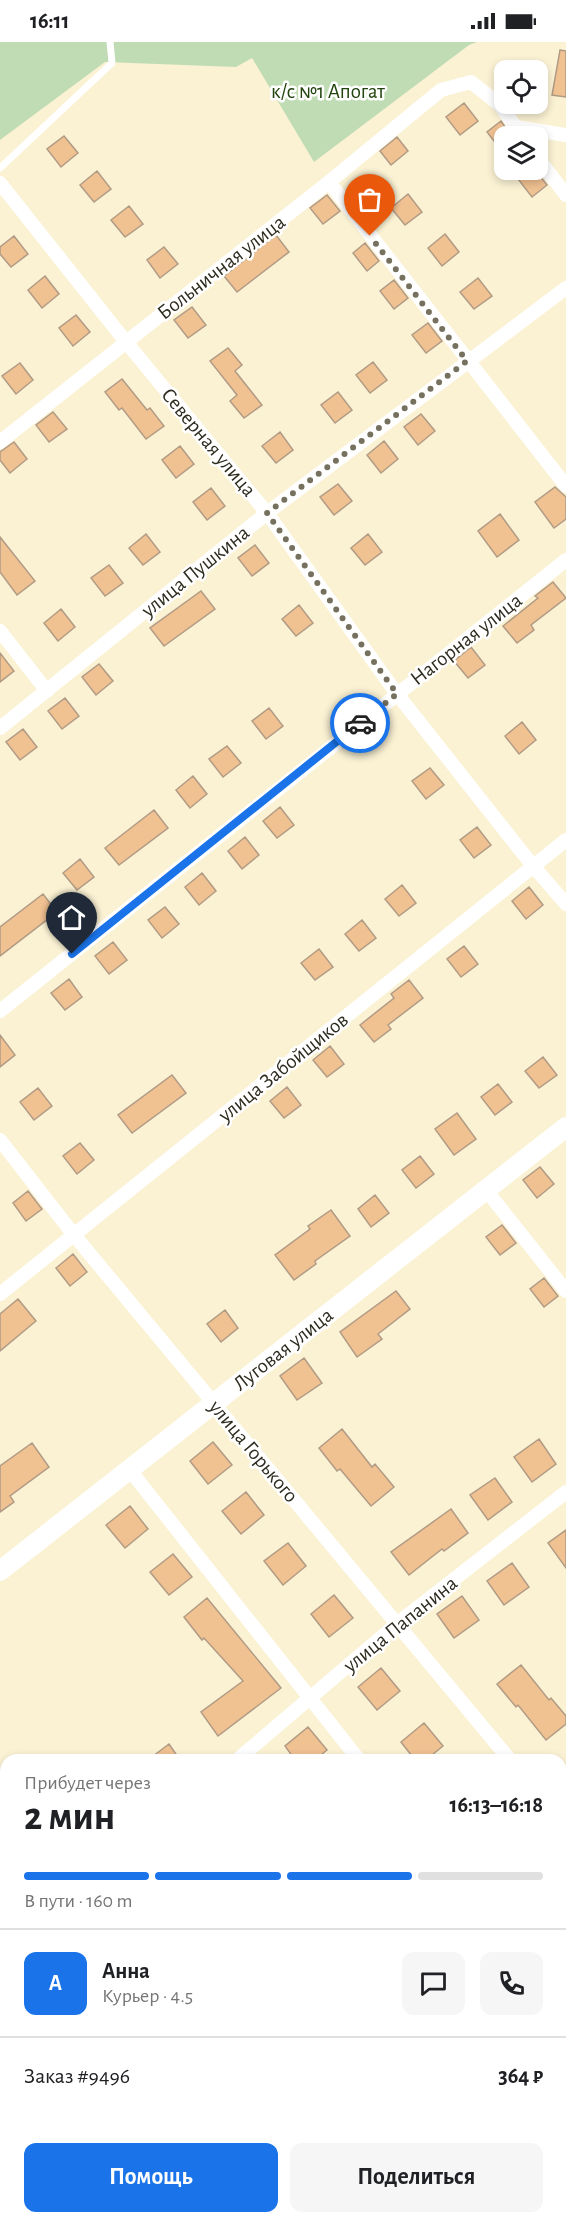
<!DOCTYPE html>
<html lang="ru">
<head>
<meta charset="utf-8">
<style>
	body { margin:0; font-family:"Alegreya Sans",sans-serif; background:#f6f6f6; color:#202124; height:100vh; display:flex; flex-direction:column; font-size:22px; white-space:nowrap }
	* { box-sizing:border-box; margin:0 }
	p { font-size:20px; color:#757577 }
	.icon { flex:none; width:33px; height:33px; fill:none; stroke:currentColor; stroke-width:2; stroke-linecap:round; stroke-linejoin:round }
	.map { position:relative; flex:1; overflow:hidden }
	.sheet { position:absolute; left:0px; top:1712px; width:567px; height:470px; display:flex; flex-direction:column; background:#fff; border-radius:18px 18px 0 0; box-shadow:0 3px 9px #0003 }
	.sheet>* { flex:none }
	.buttons { position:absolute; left:494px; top:18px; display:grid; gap:12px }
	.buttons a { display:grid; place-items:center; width:54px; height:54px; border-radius:12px; background:#fff; box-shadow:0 3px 9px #0003; font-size:30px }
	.pin { position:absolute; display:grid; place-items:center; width:51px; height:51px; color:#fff; margin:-62px -26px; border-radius:50% 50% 50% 0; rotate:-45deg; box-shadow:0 0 6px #0007 }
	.pin .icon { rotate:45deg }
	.courier { position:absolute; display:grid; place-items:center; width:60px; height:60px; margin:-30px; border:4px solid #1a73e8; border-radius:50%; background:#fff; color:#222; box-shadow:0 2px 8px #0007 }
	.headline em { font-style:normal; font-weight:700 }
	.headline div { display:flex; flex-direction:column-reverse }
	.headline { display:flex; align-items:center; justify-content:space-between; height:102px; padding:0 24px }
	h1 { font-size:39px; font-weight:700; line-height:45px }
	.bar { display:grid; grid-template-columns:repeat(4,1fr); gap:9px 6px; align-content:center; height:72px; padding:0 24px }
	.bar i { height:8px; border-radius:4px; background:#e0e0e0 }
	.bar .on { background:#1a73e8 }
	.bar p { grid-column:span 4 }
	.line { display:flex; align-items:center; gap:15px; padding:0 24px; border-top:2px solid #e0e0e0 }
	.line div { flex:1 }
	.round { display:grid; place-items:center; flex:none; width:63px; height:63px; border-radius:12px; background:#f6f6f6 }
	.primary-button { display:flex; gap:12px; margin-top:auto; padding:12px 24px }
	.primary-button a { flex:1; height:69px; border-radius:12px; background:#1a73e8; color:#fff; font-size:24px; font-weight:700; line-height:69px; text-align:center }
	.primary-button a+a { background:#f6f6f6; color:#202124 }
	.status { display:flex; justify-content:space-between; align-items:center; height:42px; padding:0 30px; background:#fff; direction:ltr }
	.status svg { height:16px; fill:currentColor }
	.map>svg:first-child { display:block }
	.green { fill:#c0dcb4 }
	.building { fill:#f0c191; stroke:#b19b85; stroke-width:1.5 }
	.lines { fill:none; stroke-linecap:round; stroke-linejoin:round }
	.lane { stroke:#fff; stroke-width:7 }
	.street { stroke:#fff; stroke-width:14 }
	.secondary { stroke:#fff; stroke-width:20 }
	.done { stroke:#76715e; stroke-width:6; stroke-dasharray:0 10.8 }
	.route { stroke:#1a73e8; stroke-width:8 }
	.labels { text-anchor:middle; stroke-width:5; stroke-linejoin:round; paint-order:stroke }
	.park-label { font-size:21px; fill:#22440e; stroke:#fff }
	.street-label { font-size:21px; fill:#2e2b1f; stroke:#fff }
</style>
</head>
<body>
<div class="status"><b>16:11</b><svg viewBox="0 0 49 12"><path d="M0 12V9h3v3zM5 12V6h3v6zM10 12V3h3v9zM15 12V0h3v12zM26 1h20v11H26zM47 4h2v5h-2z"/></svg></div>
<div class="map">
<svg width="566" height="2180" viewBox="0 0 566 2180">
	<rect width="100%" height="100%" fill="#fbf2d4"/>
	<path class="green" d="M0,0H477L469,3L314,120L252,16L236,25L105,20L0,98Z"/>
	<path class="building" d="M560,8L566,9V55L552,53Z
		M464,61L478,79L460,93L446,75Z
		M501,79L511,94H504V112L487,90Z
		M64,94L78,111L61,125L47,107Z
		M397,95L408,109L391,123L380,109Z
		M530,128H535L547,143L532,155L518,137Z
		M97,129L111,147L94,160L80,143Z
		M408,152L422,170L405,183L391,166Z
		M327,153L340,169L323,182L310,166Z
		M129,164L143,182L125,195L111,178Z
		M445,192L459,210L442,224L428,206Z
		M276,193L289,210L237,250L224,234Z
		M14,194L28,212L11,225L0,212V205Z
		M365,201L379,219L367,229L353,211Z
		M164,205L178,222L160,236L147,218Z
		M45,234L59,252L42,266L28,248Z
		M478,236L492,254L474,267L460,250Z
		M394,238L408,256L394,267L380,249Z
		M192,265L206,283L188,296L174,278Z
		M76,273L90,290L73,304L59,286Z
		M428,281L442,299L426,311L412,293Z
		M228,306L242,323L235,329L262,363L244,376L230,359L237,353L210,319Z
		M373,320L387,338L370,351L356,333Z
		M20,321L33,338L16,352L2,334Z
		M122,337L147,368L150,366L164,384L146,397L122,366L119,368L105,350Z
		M338,350L352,368L335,381L321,363Z
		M53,370L67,387L49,400L36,383Z
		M421,372L435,389L418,403L404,385Z
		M280,390L293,408L276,421L262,404Z
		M384,399L398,417L381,431L367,413Z
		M14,400L27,417L10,431L0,418V410Z
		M180,404L194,422L176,436L162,418Z
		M338,442L352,459L334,473L320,455Z
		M555,445L566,455V477L554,486L535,460Z
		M211,446L225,464L207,478L193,460Z
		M500,472L519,498L497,515L478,489Z
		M146,492L160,510L143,523L129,506Z
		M368,492L382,510L365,523L351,506Z
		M0,495L35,539L17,553L0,530Z
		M255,503L269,521L252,534L238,516Z
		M109,523L123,541L105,554L91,536Z
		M553,540L566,556L531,583L534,588L517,601L503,584L538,556L535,554Z
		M201,549L215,567L164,604L150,586Z
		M299,563L313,581L296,594L282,577Z
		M61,567L75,585L58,599L44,581Z
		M471,605L485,623L468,636L454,619Z
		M0,611L14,629L0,640Z
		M99,622L113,639L96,653L82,635Z
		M65,656L79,674L62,687L48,669Z
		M269,666L283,684L266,697L252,679Z
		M522,680L536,698L519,712L505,694Z
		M23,687L37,705L20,718L6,700Z
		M227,704L241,721L223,735L209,717Z
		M430,726L444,743L426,757L412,739Z
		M193,734L207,752L190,766L176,748Z
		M280,765L294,783L277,796L263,779Z
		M154,768L168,786L119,823L105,806Z
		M477,785L491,803L474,816L460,798Z
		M245,795L259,813L242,827L228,809Z
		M80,817L94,835L77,848L63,831Z
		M202,831L216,849L199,863L185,845Z
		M402,843L416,861L399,874L385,857Z
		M529,845L543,863L526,877L512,859Z
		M43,852L57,870L0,914V885Z
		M165,865L179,882L162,896L148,878Z
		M362,878L376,896L359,909L345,892Z
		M113,900L127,918L109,932L95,914Z
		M464,904L478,922L461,935L447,917Z
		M319,907L333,925L315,938L301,921Z
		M69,937L82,955L65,968L51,951Z
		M409,938L423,956L388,983L391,987L374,1000L360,983L394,956L391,952Z
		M0,993L15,1013L0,1025Z
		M330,1004L344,1022L327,1035L313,1018Z
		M543,1015L557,1033L539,1046L525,1029Z
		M172,1033L186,1051L132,1091L118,1073Z
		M498,1042L512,1060L495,1073L481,1055Z
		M287,1045L301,1063L284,1076L270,1059Z
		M38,1046L52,1064L34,1078L20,1060Z
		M457,1071L476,1097L454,1113L435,1087Z
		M80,1101L94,1118L77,1132L63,1114Z
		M420,1114L434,1132L416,1146L402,1128Z
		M540,1125L554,1142L537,1156L523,1138Z
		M28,1149L42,1167L26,1179L13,1161Z
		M375,1153L389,1171L371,1185L358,1167Z
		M331,1168L350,1194L315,1219L316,1222L294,1238L275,1213L310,1187L308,1184Z
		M502,1183L516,1201L500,1213L486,1195Z
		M73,1212L87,1230L70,1244L56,1226Z
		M544,1236L558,1254L544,1265L530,1247Z
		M396,1249L410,1267L378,1292L382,1297L357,1315L340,1290Z
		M18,1257L36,1279L0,1309V1272Z
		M225,1268L238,1286L221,1300L207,1282Z
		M304,1316L322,1341L297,1358L280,1334Z
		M342,1387L372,1425L375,1422L394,1445L371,1464L340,1427L337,1429L319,1406Z
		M539,1397L556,1422L532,1440L514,1415Z
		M213,1400L232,1423L208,1442L190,1419Z
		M32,1401L49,1425L10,1454L14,1460L0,1470V1424Z
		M495,1436L512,1460L488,1478L470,1453Z
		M246,1450L264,1473L241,1492L222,1469Z
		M130,1464L148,1487L125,1506L106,1483Z
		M451,1467L468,1491L444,1509L442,1507L409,1533L391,1510Z
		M566,1488V1526L548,1501Z
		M288,1501L306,1524L283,1543L264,1519Z
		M173,1512L192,1535L169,1553L150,1530Z
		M512,1521L529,1545L504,1563L487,1539Z
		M334,1553L353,1576L329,1595L311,1572Z
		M462,1554L479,1578L454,1596L437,1572Z
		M207,1556L281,1646L218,1694L201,1670L243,1639L204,1596L202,1598L184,1575Z
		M521,1623L549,1658L551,1656L566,1674V1682L546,1698L518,1663L516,1665L497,1642Z
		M381,1626L400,1649L377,1668L358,1645Z
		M424,1681L443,1704L426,1718H415L401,1700Z
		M308,1685L327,1708L315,1718H295L285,1704Z
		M169,1702L180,1718H148Z"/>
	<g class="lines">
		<path class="lane" d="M0,126L112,21L110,0
			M329,2180L336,2175"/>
		<path class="street" d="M515,85L566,93
			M537,115L566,153
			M329,140L566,444
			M0,141L126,300L267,471L397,652L533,824L566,862
			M0,400L329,140L441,48L471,40L500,63L522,94
			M0,589L47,649
			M0,686L267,471L566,246
			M0,969L566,518
			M0,1098L74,1193L510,1718
			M486,1148L566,1249
			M0,1252L566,798
			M129,1427L359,1718
			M237,1718L398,1581L566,1450
			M561,1780L566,1786
			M235,2175L239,2180"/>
		<path class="secondary" d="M0,1529L566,1085
			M0,1797L6,1800
			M0,2058L6,2053
			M523,2175L527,2180"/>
	</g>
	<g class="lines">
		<path class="done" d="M360,681L397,652L267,471L467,319L370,194"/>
		<path class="route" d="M72,912L360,681"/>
	</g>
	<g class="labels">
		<g class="park-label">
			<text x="328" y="56">к/с №1 Апогат</text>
		</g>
		<g class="street-label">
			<text transform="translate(221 225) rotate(-38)" y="7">Больничная улица</text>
			<text transform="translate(209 400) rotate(50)" y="7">Северная улица</text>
			<text transform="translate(195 529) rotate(-39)" y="7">улица Пушкина</text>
			<text transform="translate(466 597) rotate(-38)" y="7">Нагорная улица</text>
			<text transform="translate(283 1025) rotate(-39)" y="7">улица Забойщиков</text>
			<text transform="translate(283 1307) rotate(-38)" y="7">Луговая улица</text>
			<text transform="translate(254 1409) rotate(50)" y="7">улица Горького</text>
			<text transform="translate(400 1582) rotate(-39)" y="7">улица Папанина</text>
		</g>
	</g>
</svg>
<div class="buttons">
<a><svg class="icon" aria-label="locate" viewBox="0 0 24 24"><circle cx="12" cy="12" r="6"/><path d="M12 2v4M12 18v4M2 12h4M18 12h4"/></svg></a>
<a><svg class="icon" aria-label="layers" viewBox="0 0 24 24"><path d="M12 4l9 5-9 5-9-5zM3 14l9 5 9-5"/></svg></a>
</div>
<div class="pin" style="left:370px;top:194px;background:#ea580c"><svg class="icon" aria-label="bag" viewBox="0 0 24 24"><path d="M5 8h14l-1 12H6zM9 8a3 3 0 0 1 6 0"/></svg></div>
<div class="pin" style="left:72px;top:912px;background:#1f2937"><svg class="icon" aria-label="home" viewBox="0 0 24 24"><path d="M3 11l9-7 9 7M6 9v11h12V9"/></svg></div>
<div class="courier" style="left:360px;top:681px"><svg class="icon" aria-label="car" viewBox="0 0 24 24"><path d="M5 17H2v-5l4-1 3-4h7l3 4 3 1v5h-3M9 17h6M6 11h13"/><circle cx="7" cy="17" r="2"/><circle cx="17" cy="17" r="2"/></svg></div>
<section class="sheet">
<div class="headline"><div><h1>2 мин</h1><p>Прибудет через</p></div><em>16:13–16:18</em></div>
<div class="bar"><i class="on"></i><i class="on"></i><i class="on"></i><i></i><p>В пути · 160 m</p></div>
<div class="line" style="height:108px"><b class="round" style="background:#1a73e8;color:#fff">А</b><div><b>Анна</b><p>Курьер · 4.5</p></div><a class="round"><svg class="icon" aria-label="chat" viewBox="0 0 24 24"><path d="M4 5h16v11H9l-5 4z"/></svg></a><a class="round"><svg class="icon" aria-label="phone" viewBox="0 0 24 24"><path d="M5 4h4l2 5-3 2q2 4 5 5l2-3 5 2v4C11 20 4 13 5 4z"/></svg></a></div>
<div class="line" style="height:78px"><div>Заказ #9496</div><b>364 ₽</b></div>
<div class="primary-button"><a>Помощь</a><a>Поделиться</a></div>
</section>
</div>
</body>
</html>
